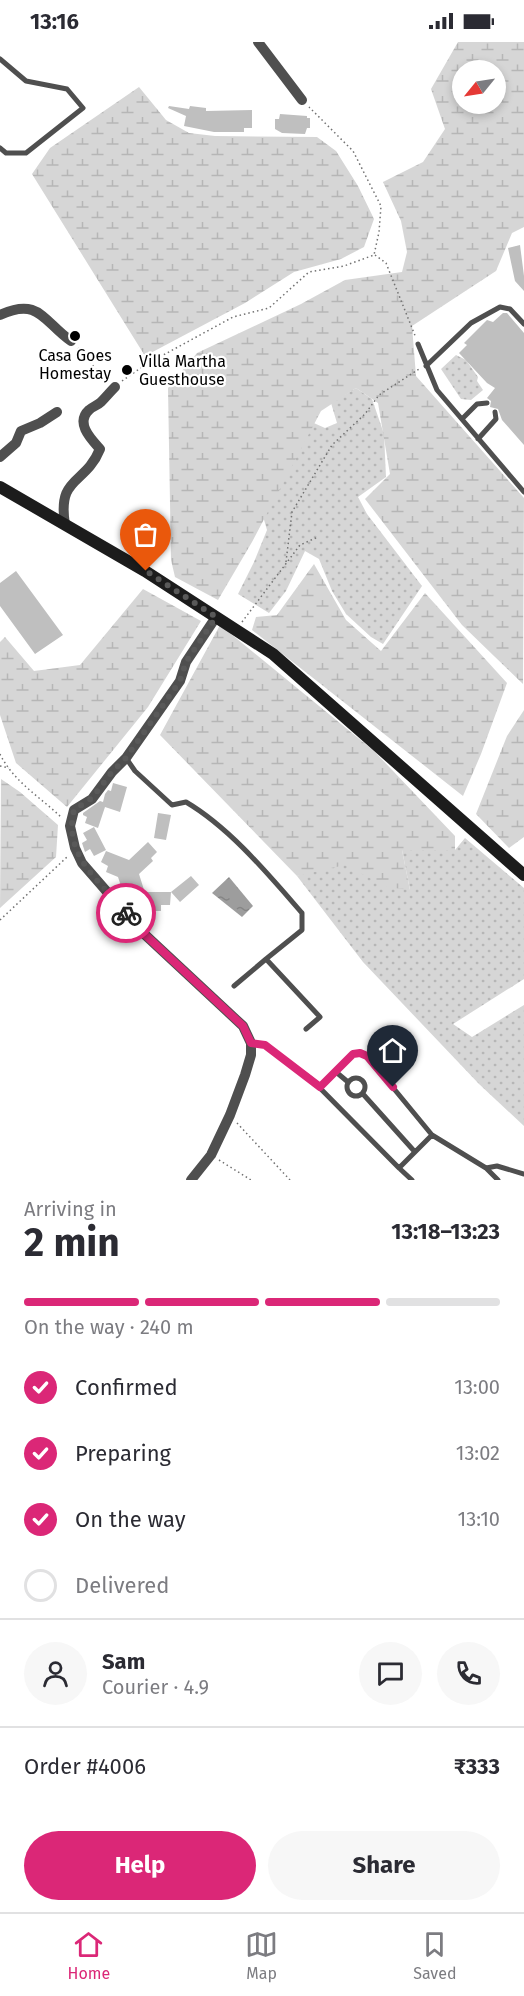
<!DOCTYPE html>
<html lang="en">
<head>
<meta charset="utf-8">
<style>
	body { margin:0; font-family:"Fira Sans",sans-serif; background:#f7f7f7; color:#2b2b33; height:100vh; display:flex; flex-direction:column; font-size:22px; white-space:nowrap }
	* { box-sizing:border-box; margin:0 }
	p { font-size:20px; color:#7c7c81 }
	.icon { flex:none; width:33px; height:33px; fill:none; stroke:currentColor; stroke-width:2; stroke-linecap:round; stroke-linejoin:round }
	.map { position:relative; height:1138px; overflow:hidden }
	.panel { display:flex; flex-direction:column; background:#fff; flex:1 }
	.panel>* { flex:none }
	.needle { width:39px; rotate:240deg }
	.fabs { position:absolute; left:452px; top:18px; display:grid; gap:12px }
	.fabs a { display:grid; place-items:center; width:54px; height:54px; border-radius:50%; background:#fff; box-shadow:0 3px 9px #0003; font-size:30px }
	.pin { position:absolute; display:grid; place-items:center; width:51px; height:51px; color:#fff; margin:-62px -26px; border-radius:50% 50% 50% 0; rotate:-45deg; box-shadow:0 0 6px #0007 }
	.pin .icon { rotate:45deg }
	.courier { position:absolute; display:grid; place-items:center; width:60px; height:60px; margin:-30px; border:4px solid #db2777; border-radius:50%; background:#fff; color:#222; box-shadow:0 2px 8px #0007 }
	.head em { font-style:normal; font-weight:700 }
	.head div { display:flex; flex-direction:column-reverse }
	.head { display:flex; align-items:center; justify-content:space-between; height:102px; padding:0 24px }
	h1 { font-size:39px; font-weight:700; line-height:45px }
	.bar { display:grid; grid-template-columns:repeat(4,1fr); gap:9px 6px; align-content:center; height:72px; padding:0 24px }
	.bar i { height:8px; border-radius:4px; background:#e1e1e2 }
	.bar .on { background:#db2777 }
	.bar p { grid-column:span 4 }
	.line { display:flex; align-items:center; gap:15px; padding:0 24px; border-top:2px solid #e1e1e2 }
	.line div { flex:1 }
	.round { display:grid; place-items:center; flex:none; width:63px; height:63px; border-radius:32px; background:#f7f7f7 }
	ol { padding:0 24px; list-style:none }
	li { display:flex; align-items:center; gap:18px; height:66px }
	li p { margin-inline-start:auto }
	li .icon { padding:6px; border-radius:50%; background:#db2777; color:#fff; stroke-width:4 }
	li:last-child { color:#7c7c81 }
	li i { width:33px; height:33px; border:3px solid #e1e1e2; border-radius:50% }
	.primary-button { display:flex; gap:12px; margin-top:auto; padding:12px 24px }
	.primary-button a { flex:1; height:69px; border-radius:36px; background:#db2777; color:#fff; font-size:24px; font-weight:700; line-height:69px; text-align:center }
	.primary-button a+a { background:#f7f7f7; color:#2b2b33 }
	.status { display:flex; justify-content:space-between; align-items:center; height:42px; padding:0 30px; background:#fff; direction:ltr }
	.status svg { height:16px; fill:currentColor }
	.menu { display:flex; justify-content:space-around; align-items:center; height:84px; border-top:2px solid #e1e1e2; background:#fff; font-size:16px; color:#7c7c81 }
	.menu a { display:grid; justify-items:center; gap:3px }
	.menu .on { color:#db2777 }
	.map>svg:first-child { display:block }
	.grass { fill:url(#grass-dots) }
	.wetland { fill:url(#wetland-marsh); fill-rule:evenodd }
	.water { fill:url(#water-ripples) }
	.building { fill:#bfbfbf }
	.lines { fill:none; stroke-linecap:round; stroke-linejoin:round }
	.path { stroke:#717171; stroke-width:1.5; stroke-dasharray:1.5 3; stroke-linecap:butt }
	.lane { stroke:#4f4f4f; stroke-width:5 }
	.street { stroke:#4f4f4f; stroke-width:10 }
	.secondary { stroke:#1c1c1c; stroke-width:12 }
	.done { stroke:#595959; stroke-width:6; stroke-dasharray:0 10.8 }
	.route { stroke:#db2777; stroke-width:8 }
	.poi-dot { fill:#000; stroke:#fff; stroke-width:2 }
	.labels { text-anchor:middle; stroke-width:4.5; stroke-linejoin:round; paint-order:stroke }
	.poi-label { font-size:16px; fill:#000; stroke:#fff }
</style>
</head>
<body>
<div class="status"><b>13:16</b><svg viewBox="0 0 49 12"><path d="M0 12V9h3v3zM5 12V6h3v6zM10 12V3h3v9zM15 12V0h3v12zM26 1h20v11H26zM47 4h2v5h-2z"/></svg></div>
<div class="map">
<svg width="524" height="1138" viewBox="0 0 524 1138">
	<defs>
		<pattern id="grass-dots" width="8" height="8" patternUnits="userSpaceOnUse" patternTransform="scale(1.5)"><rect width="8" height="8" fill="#d6d6d6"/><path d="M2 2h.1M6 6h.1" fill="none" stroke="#b6b6b6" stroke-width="1.8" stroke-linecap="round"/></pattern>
		<pattern id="wetland-marsh" width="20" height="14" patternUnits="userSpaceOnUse" patternTransform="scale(1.5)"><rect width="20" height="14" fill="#d6d6d6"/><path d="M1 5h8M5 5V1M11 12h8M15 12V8" fill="none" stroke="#b6b6b6"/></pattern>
		<pattern id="water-ripples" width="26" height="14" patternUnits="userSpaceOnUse" patternTransform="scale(1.5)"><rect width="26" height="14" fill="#9d9d9d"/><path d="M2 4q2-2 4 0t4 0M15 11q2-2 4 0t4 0" fill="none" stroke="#858585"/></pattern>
	</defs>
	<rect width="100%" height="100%" fill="#fff"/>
	<path class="grass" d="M456,313L466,318L478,335L477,339L483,348L471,358L461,357L441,327Z
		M356,346L372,357L384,392L386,435L358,455L367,472L422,544L383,602L371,595L346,572L332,549L319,517L305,509L286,549L269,571L238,552L254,520L267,488L258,457L307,378L325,386L337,381L331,361Z
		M465,796L524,846V937L453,982L472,995L524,963V1084L479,1042L363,920L297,834L327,821L357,816L410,848L402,808H455Z"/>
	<path class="wetland" d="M458,0H524V185L512,191L496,229L412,284L416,334L524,456L523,642L462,583L365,457L390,432L378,361L356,346L321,369L252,500L218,558L175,535L171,518L168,346L197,311L301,262L345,238L402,230L407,210L401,179L383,140L423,120L445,87L431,47ZM462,28H495V62H462Z
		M139,45L166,78L189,91L215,94L317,95L336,109L358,144L374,177L364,205L341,217L294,230L245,261L145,314L32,132L50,106Z
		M314,522L346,578L381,609L425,551L507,641L481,712L463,754L252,588L256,575L277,573Z
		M143,547L201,579L148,665L67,765L16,721L0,673V600L5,595L34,629L80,623Z
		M220,583L374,709L455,794V808H402L410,848L387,845L345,823L297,834L160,693Z
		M524,668V795L509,806L476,772L507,694Z
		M1,737L20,750L58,783L56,815L0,866Z"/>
	<path class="water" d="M229,835L253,864L242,875L212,851Z"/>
	<path class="building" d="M169,64L189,67L190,64L206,66V69L252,68V86H244V90H214L184,84L186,74L168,66Z
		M280,72L307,74V76H310V86H307L305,92L282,91L275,87V77H279Z
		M520,203L524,234V249L515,239L508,206Z
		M503,271H507L524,291V403L502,378L498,367L490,365L491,359L487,356L495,346L487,341L459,311L467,303L464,301L487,278L493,280Z
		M16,529L63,593L35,612L0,564V541Z
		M113,741L127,745L120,770L105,765L98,786L85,781L87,775L83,773V771L100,759L103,760L105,752L108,748L111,749Z
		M158,771L171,773L166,798L154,796Z
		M94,785L106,808L94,814L90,807L85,810L82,801L87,798L83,791Z
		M148,800L157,810L151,816L153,819L139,832L145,851L132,855L130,848L123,850L118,835L106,830L108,824L101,820L106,809L129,818Z
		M191,834L199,843L180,860L171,850Z
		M145,850H171L170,863H161V869H152V864H145Z"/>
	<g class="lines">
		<path class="path" d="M375,213L386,221L416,296
			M78,306L106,339
			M122,339L145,323L233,275L269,266L309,230L344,224L374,213L379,190L381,164L353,109L309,65
			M286,520L292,470L332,403L365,372L379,353L419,327
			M242,580L300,503L318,495
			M0,712C13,739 40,755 61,775
			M0,724L9,726
			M0,878L67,815
			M237,1081L290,1138
			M219,1118L251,1138"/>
		<path class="lane" d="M0,17L26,39L67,47L83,66L26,111H6L0,106
			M418,302L437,348L524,450
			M426,324L471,281L500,265L510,267L524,282
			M462,377L477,362L487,361
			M478,397L496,377L495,370
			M126,716L135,729L172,763L186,760C230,786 268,832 302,871V888L266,917L320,975L306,987
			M234,944L266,917
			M251,1001L265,1003L310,1036L399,1126L432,1093
			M336,1030L348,1040
			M347 1045a9 9 0 1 1 18 0a9 9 0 1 1-18 0Z
			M320,1045L353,1012L360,1011L367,1014L432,1093L486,1126L498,1138
			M363,1052L415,1110
			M399,1126L412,1138
			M486,1126L497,1124L524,1132"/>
		<path class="street" d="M258,0L302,58
			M0,273C39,255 43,279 71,299
			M0,415L16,401L21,389L40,381L57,370
			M65,483C57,433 85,444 100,407C91,397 75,381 89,368C92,365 98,363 101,360C106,355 110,350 115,345
			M191,1138L211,1113L230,1073L245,1033L251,1013V1001L243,984L141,889L82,821L75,806L70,784L74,768L92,757L112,730L126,716L180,639L186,620L216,575"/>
		<path class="secondary" d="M0,445L145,529L273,612L524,833"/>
	</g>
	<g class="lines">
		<path class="done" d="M126,871C100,839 63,814 74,768L92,756L112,730L126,716L180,639L186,620L216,575L146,529"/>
		<path class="route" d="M126,871L141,889L243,984L251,1001L265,1003L320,1045L353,1012L360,1011L367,1014L393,1045"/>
	</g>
	<g class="poi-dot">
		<circle cx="75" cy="294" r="6"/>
		<circle cx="127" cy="328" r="6"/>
	</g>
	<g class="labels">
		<g class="poi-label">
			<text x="75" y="319">Casa Goes<tspan x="75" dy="18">Homestay</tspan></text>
			<text x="139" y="325" text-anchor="start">Villa Martha<tspan x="139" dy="18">Guesthouse</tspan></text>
		</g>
	</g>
</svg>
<div class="fabs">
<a><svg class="needle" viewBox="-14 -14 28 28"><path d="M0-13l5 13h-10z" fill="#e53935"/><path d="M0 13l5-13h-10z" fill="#7c7c81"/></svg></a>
</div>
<div class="pin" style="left:146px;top:529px;background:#ea580c"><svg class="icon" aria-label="bag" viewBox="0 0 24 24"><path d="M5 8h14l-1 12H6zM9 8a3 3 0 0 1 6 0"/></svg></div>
<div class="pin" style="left:393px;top:1045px;background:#1f2937"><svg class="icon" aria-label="home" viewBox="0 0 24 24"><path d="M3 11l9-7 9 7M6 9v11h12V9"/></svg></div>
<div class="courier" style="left:126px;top:871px"><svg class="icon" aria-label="bike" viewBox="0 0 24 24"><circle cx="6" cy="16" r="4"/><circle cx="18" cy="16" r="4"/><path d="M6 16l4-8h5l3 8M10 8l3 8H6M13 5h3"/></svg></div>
</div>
<section class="panel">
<div class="head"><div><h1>2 min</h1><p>Arriving in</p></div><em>13:18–13:23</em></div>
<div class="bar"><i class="on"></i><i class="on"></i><i class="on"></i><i></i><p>On the way · 240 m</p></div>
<ol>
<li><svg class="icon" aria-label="check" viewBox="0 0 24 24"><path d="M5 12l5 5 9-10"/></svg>Confirmed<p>13:00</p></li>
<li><svg class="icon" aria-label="check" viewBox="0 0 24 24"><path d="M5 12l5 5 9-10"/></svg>Preparing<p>13:02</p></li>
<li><svg class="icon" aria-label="check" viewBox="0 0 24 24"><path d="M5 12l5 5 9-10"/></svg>On the way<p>13:10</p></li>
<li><i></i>Delivered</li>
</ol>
<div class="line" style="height:108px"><a class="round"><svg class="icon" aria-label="person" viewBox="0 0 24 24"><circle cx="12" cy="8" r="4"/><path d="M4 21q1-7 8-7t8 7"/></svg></a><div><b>Sam</b><p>Courier · 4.9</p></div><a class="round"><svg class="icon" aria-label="chat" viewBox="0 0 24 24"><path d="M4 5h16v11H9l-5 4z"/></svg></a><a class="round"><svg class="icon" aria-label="phone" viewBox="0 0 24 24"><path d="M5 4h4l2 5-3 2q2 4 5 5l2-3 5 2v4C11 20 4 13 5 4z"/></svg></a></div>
<div class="line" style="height:78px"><div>Order #4006</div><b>₹333</b></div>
<div class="primary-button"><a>Help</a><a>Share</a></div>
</section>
<nav class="menu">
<a class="on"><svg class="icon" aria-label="home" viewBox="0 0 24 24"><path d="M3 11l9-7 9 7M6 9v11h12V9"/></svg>Home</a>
<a><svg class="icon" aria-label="map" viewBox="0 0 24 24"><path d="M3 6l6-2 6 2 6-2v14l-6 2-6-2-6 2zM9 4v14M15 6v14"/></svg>Map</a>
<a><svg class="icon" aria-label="saved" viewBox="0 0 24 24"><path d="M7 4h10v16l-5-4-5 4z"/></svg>Saved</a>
</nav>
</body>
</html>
